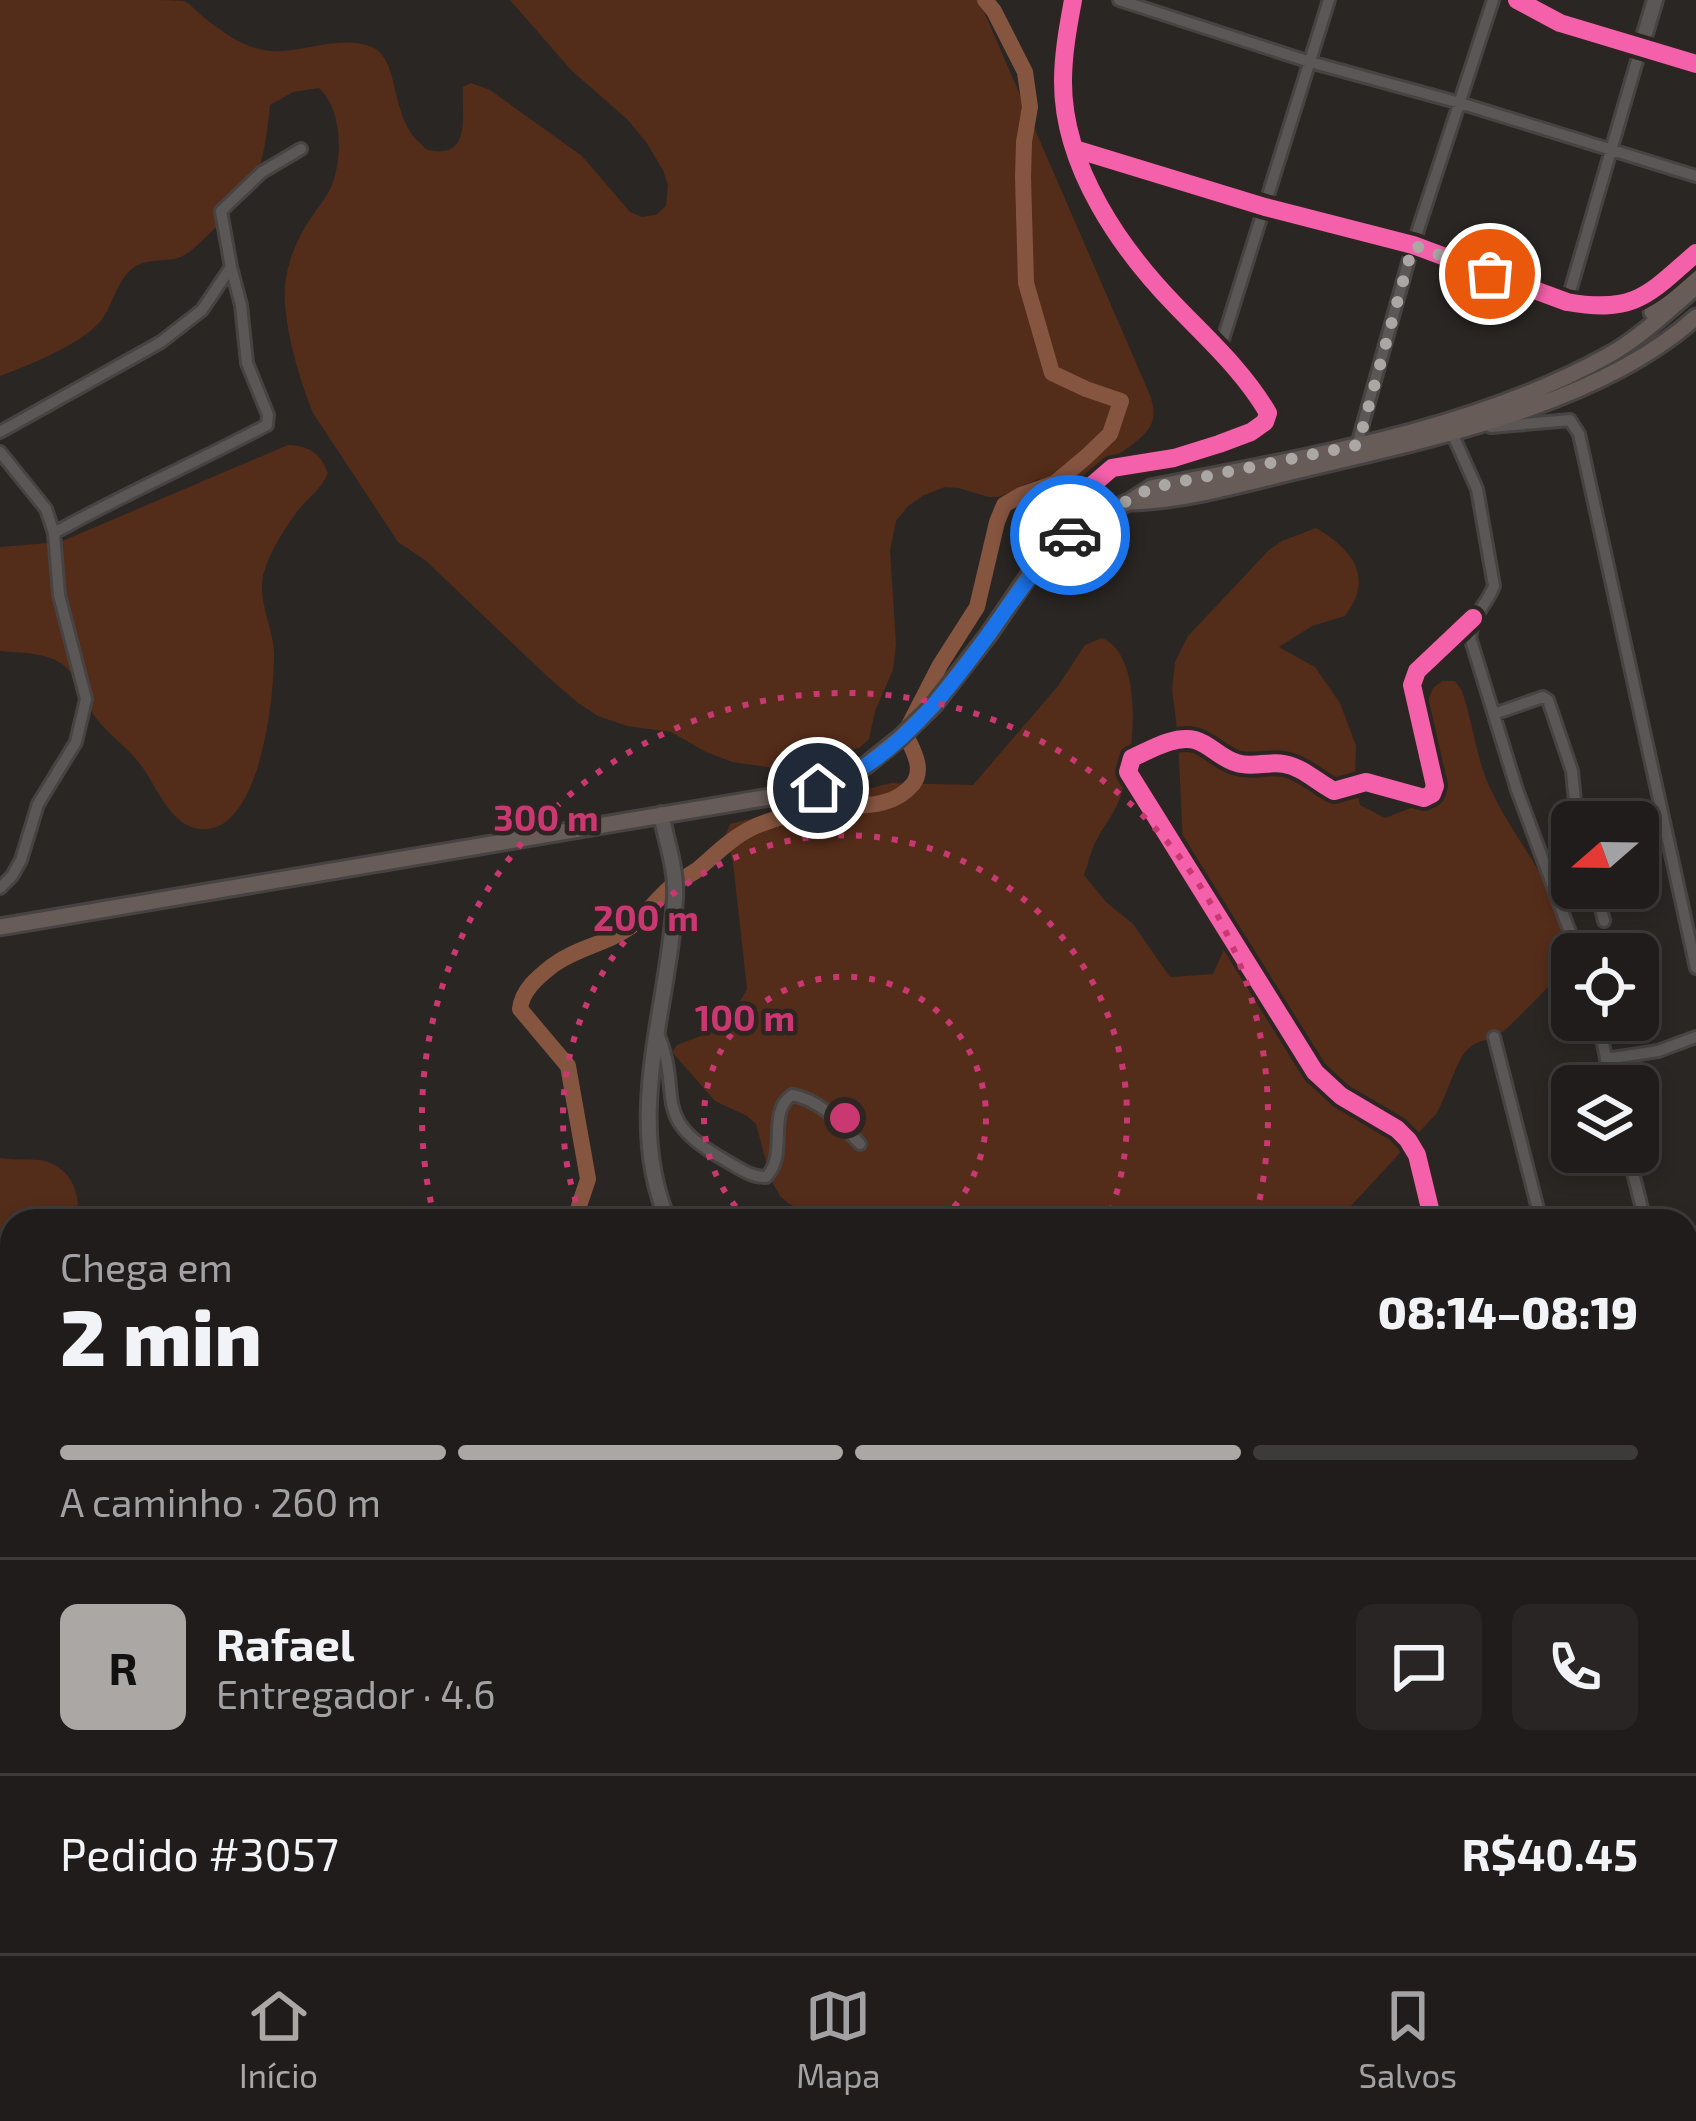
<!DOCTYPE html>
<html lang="pt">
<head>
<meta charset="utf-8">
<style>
	body { margin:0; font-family:"Exo 2",sans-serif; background:#282524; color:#f1f3f6; height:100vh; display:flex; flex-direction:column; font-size:45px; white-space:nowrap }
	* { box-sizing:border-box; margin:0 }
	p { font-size:39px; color:#a2a1a3 }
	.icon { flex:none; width:66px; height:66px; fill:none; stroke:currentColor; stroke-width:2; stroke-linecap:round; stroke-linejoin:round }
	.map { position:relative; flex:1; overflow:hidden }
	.drawer { position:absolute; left:0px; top:1209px; width:1698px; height:744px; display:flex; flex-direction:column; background:#201c1b; border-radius:36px 36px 0 0; box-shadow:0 6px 18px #0003,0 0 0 3px #3d3a3a }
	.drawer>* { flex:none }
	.needle { width:78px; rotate:250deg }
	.fabs { position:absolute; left:1551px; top:801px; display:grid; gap:24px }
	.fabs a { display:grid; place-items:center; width:108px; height:108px; border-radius:18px; background:#201c1b; box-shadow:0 6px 18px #0003,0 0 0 3px #3d3a3a; font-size:60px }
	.pin { position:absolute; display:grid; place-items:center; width:102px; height:102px; color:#fff; margin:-51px; border:6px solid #fff; border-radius:50%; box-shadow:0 3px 12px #0007 }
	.courier { position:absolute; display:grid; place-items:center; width:120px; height:120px; margin:-60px; border:9px solid #1a73e8; border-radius:50%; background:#fff; color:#222; box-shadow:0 3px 15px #0007 }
	.summary em { font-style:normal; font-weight:800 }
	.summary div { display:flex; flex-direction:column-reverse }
	.summary { display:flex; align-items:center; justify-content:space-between; height:204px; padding:0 60px }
	h1 { font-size:78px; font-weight:800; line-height:90px }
	.bar { display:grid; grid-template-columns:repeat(4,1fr); gap:18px 12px; align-content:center; height:144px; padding:0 60px }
	.bar i { height:15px; border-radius:9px; background:#3d3a3a }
	.bar .active { background:#aba7a5 }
	.bar p { grid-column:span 4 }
	.line { display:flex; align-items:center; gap:30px; padding:0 60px; border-top:3px solid #3d3a3a }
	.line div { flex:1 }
	.round { display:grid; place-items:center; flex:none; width:126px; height:126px; border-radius:18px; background:#282524 }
	.dock { display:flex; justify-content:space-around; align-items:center; height:168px; border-top:3px solid #3d3a3a; background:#201c1b; font-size:33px; color:#a2a1a3 }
	.dock a { display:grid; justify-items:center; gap:6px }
	.dock .active { color:#aba7a5 }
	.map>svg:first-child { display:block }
	.green { fill:#542c1a }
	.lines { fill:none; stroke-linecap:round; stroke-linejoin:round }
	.river { stroke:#865540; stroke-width:16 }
	.street-casing { stroke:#474342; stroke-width:16 }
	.secondary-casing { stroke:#474342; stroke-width:20 }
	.primary-casing { stroke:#474342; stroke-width:21 }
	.street { stroke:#5a5756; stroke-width:10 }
	.secondary { stroke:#5a5756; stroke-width:14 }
	.primary { stroke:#675c57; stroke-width:15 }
	.cycleway-casing { stroke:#2c2522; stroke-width:26 }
	.cycleway { stroke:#f560ab; stroke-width:18 }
	.done { stroke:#aba7a5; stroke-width:12; stroke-dasharray:0 21.6 }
	.route { stroke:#1a73e8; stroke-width:15 }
	.ring { fill:none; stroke:#c93870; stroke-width:6; stroke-dasharray:6 12 }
	.centre { fill:#c93870; stroke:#2c2522; stroke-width:6 }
	.ring-label { font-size:36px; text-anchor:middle; font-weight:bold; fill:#c93870; stroke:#2c2522; stroke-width:9; stroke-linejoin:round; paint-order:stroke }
</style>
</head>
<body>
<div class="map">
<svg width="1696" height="1953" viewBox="0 0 1696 1953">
	<rect width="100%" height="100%" fill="#2a2624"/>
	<path class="green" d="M0,0C46,0 92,0 139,0C152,0 173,0 184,1C192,5 199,14 206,19C225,34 246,49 271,51C304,53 340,34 372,47C400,59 390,116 419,142C426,149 425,150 435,151C472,155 461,110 463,87L471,83L490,90L582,156L630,212L642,217L656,215L666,206L668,185L663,170L646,142L628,120L571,70L510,0H979L1143,379C1149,393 1158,410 1151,425C1143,444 1077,480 1057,489L1047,487L1039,479L999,497H989L958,488L945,487L924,495L908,506L896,521L890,551L896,644L893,670L875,711L869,739L859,748L794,765L774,768L732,762L706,752L671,732L627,726L598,716L578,703L549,678L425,560L398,542L313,413C299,378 282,322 285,285C287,265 296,241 307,224C315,211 326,199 332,185C343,156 342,109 319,88L293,92L270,105C263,172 258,188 208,235C199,243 190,254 178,258C163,262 147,258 133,268C116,281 113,307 99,323C79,345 27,366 0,376Z
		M288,445C310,446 320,453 328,473C322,488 310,496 300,508C286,526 270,551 264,572C256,599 273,626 274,652C275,694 261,824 208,829C172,833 158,787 140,764C127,747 109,735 96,718C83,701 79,677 62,664C45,652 20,653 0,651V547L60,542Z
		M1316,528C1352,549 1375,577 1345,616L1312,626L1279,647L1315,667L1340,703L1356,746L1355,781L1360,805L1385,818L1434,799L1428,701L1433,688L1442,681H1455L1462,691C1473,723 1476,758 1490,788C1503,816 1521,842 1537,868C1555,898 1587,930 1565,967C1559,977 1510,1027 1501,1033C1491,1040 1477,1040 1468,1049C1456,1060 1447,1096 1436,1114L1337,1221H820L788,1203L780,1196L771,1180L756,1124L747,1116L715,1101L672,1052L677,1045L726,1026L747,989L733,863L726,834L730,824L891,783L973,785L1058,686L1085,645L1102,638C1146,656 1134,761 1120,798C1115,813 1104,825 1097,839C1091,850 1088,864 1084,875L1106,902L1133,924L1170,977L1213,974L1225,947L1189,871L1183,845L1178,738L1172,689L1175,662L1188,636L1269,550L1282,541Z
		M0,1158C13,1160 27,1159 40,1160C70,1165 83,1194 76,1221H12L10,1509L12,1560L0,1561Z
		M1696,1493V1733L1686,1737V1499Z
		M1696,1789V1953H922L929,1941H1686V1795Z
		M12,1827V1941H254L259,1953H0V1833Z
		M473,1941H642L644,1953H449Z"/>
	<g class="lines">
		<path class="river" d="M574,1221L588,1179L568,1066L520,1009C522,990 538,977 552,966C577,947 609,944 634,924C648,912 659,896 673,885C680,879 689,876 697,870C716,854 733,836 756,826C775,818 797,812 818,809C851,803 889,813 913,784C925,768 912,749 905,733L940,665L977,607L997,522L1004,505L1021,495L1055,483L1086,457L1110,434L1121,401L1086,389L1052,373L1026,283L1023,177L1024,142L1030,107L1025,72L994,11L985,0
			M646,1953L652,1941"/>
		<g class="street-casing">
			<path id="street" d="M1119,0L1310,62L1460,103L1696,176
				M1075,149L1265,207L1413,245L1567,302C1635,314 1648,295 1696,253
				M1567,302L1641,47
				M1220,349L1329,0
				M1491,427L1570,420L1579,434L1696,968
				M0,432L161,342L202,310L231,267
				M1452,433L1477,489L1494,586C1485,608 1474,611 1470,637L1517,790L1578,954
				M1357,445L1413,245L1493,0
				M0,452L46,509L54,533L59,595L86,699L76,742L38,804L21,860L12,876L0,888
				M54,533C124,494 197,462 267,425L268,415L247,363L241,305L231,267L221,211L262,172L301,149
				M1031,549L1062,511L1112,468L1174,458L1219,444L1251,432L1265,422L1268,413C1244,372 1210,341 1178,308C1121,250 1063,167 1063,82C1063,54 1068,27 1073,0
				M1494,714L1543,697L1548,700L1572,771L1577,822
				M1596,888L1604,921
				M1598,1020L1612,1086
				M658,1033C684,1096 648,1117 723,1159C737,1167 750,1177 766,1177C789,1154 766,1113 792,1095C821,1100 841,1124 860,1144
				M1494,1037L1541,1221
				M1606,1059L1658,1051L1696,1037
				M1628,1152L1645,1221
				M1433,1221L1417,1155L1408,1140L1397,1129L1341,1096L1315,1072L1128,772L1132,758C1150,750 1174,735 1195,740C1210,744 1221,759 1237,763C1252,768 1268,761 1284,764C1302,767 1317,782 1334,791L1366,782L1424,798L1432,794L1435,786L1412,685L1417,671L1473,618
				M1686,1235L1696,1233
				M1686,1407L1696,1451
				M1686,1564L1688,1560
				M1686,1767L1696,1770
				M990,1941L1001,1953"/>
		</g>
		<g class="secondary-casing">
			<path id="secondary" d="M1641,47L1655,0
				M661,814C666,840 677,871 675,897C670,1006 623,1114 668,1221
				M748,1941L755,1953"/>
		</g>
		<g class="primary-casing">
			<path id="primary" d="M1517,0L1560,23L1696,64
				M1652,312L1696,268
				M1132,502C1190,500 1248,482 1304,469C1429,439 1599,405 1696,317
				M0,927L817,789L865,766L900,738L933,706L989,634L1030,574L1063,540L1087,520L1129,502L1151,488C1302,458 1473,431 1609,355C1640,338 1668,310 1696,287"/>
		</g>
		<use href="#street" class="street"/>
		<use href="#secondary" class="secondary"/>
		<use href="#primary" class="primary"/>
		<g class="cycleway-casing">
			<path id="cycleway" d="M1517,0L1560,23L1696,64
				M1075,149L1265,207L1413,245L1567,302C1635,314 1648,295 1696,253
				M1031,549L1062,511L1112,468L1174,458L1219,444L1251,432L1265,422L1268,413C1244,372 1210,341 1178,308C1121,250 1063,167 1063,82C1063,54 1068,27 1073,0
				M1433,1221L1417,1155L1408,1140L1397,1129L1341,1096L1315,1072L1128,772L1132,758C1150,750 1174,735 1195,740C1210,744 1221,759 1237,763C1252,768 1268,761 1284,764C1302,767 1317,782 1334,791L1366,782L1424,798L1432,794L1435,786L1412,685L1417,671L1473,618"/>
		</g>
		<use href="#cycleway" class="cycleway"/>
	</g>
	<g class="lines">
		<path class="done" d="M1070,535C1094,514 1124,505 1150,488L1358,445L1413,245L1490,274"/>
		<path class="route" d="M818,788C834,781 852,774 868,764C916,732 954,682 988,635C1014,599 1036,564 1070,535"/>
	</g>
	<g class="ring">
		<path d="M748 1220A141 141 0 1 1 942 1220"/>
		<path d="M582 1219A282 282 0 1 1 1108 1219"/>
		<path d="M435 1220A423 423 0 1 1 1255 1220"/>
	</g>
	<circle cx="845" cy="1118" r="18" class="centre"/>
	<g class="ring-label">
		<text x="546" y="831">300 m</text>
		<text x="646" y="931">200 m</text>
		<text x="745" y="1031">100 m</text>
	</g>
</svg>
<div class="fabs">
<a><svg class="needle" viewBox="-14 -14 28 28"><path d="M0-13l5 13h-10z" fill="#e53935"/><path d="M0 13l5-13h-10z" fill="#a2a1a3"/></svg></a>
<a><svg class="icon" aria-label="locate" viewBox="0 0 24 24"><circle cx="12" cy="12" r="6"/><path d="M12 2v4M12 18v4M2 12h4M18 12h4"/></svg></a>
<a><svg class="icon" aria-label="layers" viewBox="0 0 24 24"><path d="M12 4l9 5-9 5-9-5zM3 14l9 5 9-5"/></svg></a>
</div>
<div class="pin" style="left:1490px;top:274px;background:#ea580c"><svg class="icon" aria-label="bag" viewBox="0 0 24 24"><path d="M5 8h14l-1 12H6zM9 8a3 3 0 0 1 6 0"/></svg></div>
<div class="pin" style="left:818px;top:788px;background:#1f2937"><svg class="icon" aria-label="home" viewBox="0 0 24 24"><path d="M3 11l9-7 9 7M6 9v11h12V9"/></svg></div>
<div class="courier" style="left:1070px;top:535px"><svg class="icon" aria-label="car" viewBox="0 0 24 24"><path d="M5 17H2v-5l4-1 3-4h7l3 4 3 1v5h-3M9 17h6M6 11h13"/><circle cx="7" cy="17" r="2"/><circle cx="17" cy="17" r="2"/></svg></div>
<section class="drawer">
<div class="summary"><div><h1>2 min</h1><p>Chega em</p></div><em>08:14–08:19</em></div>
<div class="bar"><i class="active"></i><i class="active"></i><i class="active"></i><i></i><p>A caminho · 260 m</p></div>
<div class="line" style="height:216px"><b class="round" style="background:#aba7a5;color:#111">R</b><div><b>Rafael</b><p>Entregador · 4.6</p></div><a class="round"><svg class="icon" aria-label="chat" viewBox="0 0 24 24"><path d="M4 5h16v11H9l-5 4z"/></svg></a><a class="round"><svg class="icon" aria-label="phone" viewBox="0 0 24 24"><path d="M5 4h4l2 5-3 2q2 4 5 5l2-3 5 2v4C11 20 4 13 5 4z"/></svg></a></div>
<div class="line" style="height:156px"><div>Pedido #3057</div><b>R$40.45</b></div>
</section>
</div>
<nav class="dock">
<a class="active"><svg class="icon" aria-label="home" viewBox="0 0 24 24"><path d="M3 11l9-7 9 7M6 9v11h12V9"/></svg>Início</a>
<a><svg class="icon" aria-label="map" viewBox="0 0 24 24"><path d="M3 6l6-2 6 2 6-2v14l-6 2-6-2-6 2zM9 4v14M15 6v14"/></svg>Mapa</a>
<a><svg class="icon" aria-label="saved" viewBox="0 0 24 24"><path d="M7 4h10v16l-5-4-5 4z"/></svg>Salvos</a>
</nav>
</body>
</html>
